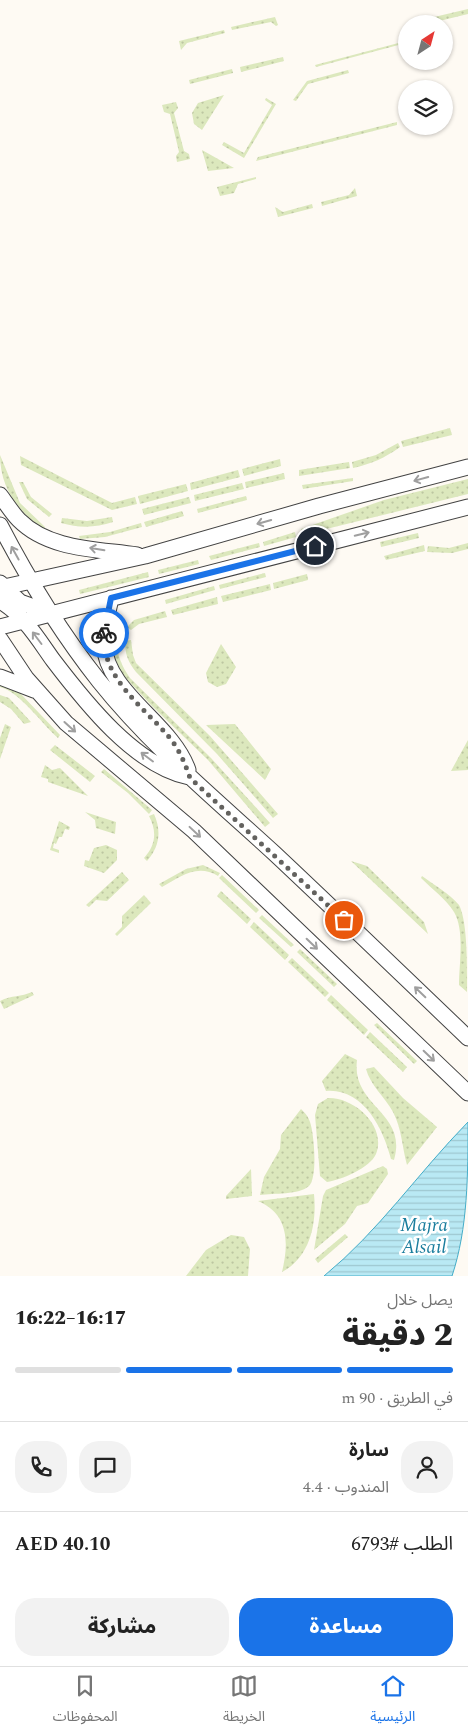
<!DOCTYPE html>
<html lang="ar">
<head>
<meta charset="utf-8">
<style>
	body { margin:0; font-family:Spectral,"Noto Sans Arabic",serif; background:#f2f2f2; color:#222; direction:rtl; height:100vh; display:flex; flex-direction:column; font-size:19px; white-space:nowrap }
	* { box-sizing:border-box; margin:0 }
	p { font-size:16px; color:#767676 }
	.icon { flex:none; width:28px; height:28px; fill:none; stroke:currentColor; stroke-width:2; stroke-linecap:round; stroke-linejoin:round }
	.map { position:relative; height:1276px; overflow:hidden; direction:ltr }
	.sheet { display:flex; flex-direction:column; background:#fff; flex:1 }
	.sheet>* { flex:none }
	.needle { width:32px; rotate:36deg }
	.tools { position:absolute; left:398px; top:15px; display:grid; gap:10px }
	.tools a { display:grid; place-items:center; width:55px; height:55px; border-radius:50%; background:#fff; box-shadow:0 1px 4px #0004; font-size:25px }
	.pin { position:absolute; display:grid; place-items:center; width:42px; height:42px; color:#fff; margin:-21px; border:2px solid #fff; border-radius:50%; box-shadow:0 1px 5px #0007 }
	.courier { position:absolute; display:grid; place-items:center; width:50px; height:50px; margin:-25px; border:4px solid #1a73e8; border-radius:50%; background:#fff; color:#222; box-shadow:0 1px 6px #0007 }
	.overview em { font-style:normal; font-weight:800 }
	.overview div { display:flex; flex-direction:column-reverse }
	.overview { display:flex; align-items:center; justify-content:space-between; height:85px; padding:0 15px }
	h1 { font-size:32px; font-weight:800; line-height:38px }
	.bar { display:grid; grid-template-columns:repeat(4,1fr); gap:8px 5px; align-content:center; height:60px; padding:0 15px }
	.bar i { height:6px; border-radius:4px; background:#e0e0e0 }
	.bar .active { background:#1a73e8 }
	.bar p { grid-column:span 4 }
	.line { display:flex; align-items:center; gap:12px; padding:0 15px; border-top:1px solid #e0e0e0 }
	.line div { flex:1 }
	.round { display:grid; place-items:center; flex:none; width:52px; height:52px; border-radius:20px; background:#f2f2f2 }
	.button { display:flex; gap:10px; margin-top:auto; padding:10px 15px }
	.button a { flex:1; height:58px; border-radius:20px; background:#1a73e8; color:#fff; font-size:20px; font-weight:800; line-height:58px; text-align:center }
	.button a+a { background:#f2f2f2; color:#222 }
	.dock { display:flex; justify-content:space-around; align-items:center; height:70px; border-top:1px solid #e0e0e0; background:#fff; font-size:14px; color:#767676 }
	.dock a { display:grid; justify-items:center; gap:2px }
	.dock .active { color:#1a73e8 }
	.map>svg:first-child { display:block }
	.grass { fill:url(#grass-dots) }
	.water { fill:url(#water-rules); stroke:#43adc9 }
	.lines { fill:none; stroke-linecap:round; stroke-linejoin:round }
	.minor-casing { stroke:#434343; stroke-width:17 }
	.minor { stroke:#fff; stroke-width:15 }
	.oneway { stroke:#9f9f9f }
	.done { stroke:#63625f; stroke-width:5; stroke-dasharray:0 9 }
	.route { stroke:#1a73e8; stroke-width:6 }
	.labels { text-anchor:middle; stroke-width:5; stroke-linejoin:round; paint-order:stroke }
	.water-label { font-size:19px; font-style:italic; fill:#1c7e9e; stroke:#fff }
</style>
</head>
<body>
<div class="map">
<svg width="468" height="1276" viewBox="0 0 468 1276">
	<defs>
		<pattern id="grass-dots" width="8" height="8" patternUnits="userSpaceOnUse" patternTransform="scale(1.25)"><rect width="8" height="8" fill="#dce8bd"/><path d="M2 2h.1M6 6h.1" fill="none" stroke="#bcc6a1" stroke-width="1.8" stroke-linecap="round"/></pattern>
		<pattern id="water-rules" width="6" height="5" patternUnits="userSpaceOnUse" patternTransform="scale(1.25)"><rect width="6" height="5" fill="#b9e9f4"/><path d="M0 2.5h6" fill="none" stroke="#9ec7d0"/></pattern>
	</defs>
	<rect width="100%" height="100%" fill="#fefaf3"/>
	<path class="grass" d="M468,9V14L431,23L430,18Z
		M275,17L278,25L276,26L271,22L232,30L231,27Z
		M224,30L225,33L187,43L181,50L179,41Z
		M406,41V43L316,67L315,65Z
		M283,57L284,61L241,72L240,67Z
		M232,69L233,73L190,84L189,80Z
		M348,70L349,73L308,84L296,101L293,100L307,81Z
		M224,95L202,130L194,124L192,113L198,103Z
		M266,98L276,104L244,158L222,145L224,142L244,153L272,105L265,100Z
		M176,102L178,108L174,113L184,151L189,154L190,159L177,162L176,156L179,152L170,114L164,112L162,105Z
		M397,122V125L256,161L258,157Z
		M202,150L234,168L208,171Z
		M256,177V179L238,184L234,193L220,196L217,187Z
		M355,188L357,196L322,206L321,202L349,195Z
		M312,204L313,208L278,217L275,207L283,212Z
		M450,428L452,435L403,447L401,441Z
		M398,443L400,447C385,458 371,464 353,468L352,462L376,455Z
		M0,455L20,503L45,527L44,529C18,513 0,487 0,455Z
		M20,456L112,503L135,497L137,504L112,510L21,465Z
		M280,459L281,466L244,476L242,469Z
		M349,462L350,468L299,476V470Z
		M238,470L240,477L191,490L190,483Z
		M284,473L285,479L246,488L245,482Z
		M353,478V481L303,489L302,485Z
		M468,479V494L302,535L301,529L384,500Z
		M19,482H23L31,497L52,514L49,517L27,499Z
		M242,483L244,489L195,501L194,495Z
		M186,484L188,491L140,504L138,496Z
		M246,496L247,500L198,513L197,509Z
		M189,497L191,503L144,515L142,509Z
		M182,511L184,516L146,527L144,522Z
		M112,517L113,522C95,528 79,528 61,523L62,518L87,521Z
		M141,523L142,527L105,537L80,539L79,536L110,532Z
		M295,532L296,537L264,546L263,542Z
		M418,533L419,538L381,547L380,542Z
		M259,543L260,547L211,560L209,556Z
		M468,543V549L452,553L427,552L428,546L449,548Z
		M424,545L425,551L386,560L384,556Z
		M198,560L199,564L159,574L158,570Z
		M148,572L149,577L80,594L79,590Z
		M265,573L266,577L220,589L219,585Z
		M307,574L308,580L274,589L273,583Z
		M270,584L271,590L223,602L221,596Z
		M214,586L215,590L166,604L165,600Z
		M217,597L218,604L173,615L171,610Z
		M165,611L167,617L139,624L131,630L127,627L134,620Z
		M114,637H117C116,653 121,665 130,678L211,758L270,823L265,827L208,760L152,706L121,673L114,655Z
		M131,640L133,655L136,663L210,736L278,814L273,818L217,754L136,672C128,662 125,654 125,641Z
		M221,644L236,667L226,684L217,687L208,682L206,673Z
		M0,684L15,689L20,693L60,735L58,738C41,723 20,692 0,687Z
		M0,695L9,698L31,722L24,724L11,709L0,702Z
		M5,724L11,727L0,759V738Z
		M235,724L271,769L265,780L206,725Z
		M468,740V770L451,771Z
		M55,745L95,776L90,782L50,750Z
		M45,765L52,770L60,768L88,796L48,782V779L41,777Z
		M104,769L152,810L149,814L128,793L101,772Z
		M85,812L116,822L115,834L96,828L95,820Z
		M154,814C162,832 159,847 147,861L144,858C156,845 157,831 149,816Z
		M59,821L70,827L69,830L65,829L62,837H59L56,844L54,843L53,848L59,850V853L50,850Z
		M106,845L117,850V860L104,873L84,866L85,860L89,861L94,848Z
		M351,861L367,866L424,922L428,934Z
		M203,865L220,873L218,876C197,863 180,877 162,887L159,884L186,869Z
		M122,872L129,880L107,901L96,900L89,907L86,905Z
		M222,875L259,910L256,913L219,878Z
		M422,876C434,885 449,893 459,905C468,922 467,970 467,992L459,985C459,963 465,931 454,912C446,899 432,889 421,878Z
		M221,891L251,919L247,924L217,896Z
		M144,895L151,903L117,936L115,934L122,927V916Z
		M262,915L294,945L291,947L259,918Z
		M254,922L289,955L285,960L250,927Z
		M300,949L337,984L334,987L297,952Z
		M292,958L329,993L325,997L288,962Z
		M32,992L34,995L4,1009L0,1001C12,995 21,997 32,992Z
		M331,995L368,1030L364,1035L327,1000Z
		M377,1023L417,1061L414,1064L374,1025Z
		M370,1032L407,1067L403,1072L366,1037Z
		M345,1054L357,1060C351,1107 408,1112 394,1160L391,1159C383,1128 363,1088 326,1091L322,1081Z
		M374,1067L403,1098L437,1127L407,1165C402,1147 402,1129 393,1112C385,1097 370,1085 366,1069Z
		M328,1098C354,1097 387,1126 376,1154C370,1168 341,1180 327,1182L320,1176L315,1115L318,1104Z
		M301,1109C305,1113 308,1116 310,1122C314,1133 318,1177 309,1186C299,1195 274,1193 260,1195L264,1177L280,1149L281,1135Z
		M383,1166L387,1169L388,1174L368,1203L357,1206L345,1224L314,1250L323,1196L326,1190Z
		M251,1169L252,1196L226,1199V1196Z
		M314,1194C317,1224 310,1257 282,1272C289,1243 289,1214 258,1201Z
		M345,1234L348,1237L318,1263L315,1259Z
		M231,1235L244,1237L250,1249L248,1276H186L206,1250Z"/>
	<path class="water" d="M468,1122C468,1174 468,1228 452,1276H324C379,1231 418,1173 468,1122Z"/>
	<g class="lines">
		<g class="minor-casing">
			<path id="minor" d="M0,495C6,503 12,513 19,520C49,550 97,549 137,555
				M0,525C28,579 61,633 99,681C150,745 214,798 274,853C339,914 403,976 468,1038
				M0,583L20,602L51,613
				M0,588L145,556L319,506L468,467
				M111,598C108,613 103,629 104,644C106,693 172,723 188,770
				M0,601C24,615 38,639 53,660C85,702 135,766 189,777
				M0,627L468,507
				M0,639L26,678L66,723L194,831L468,1093
				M0,677L34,690"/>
		</g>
		<use href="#minor" class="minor"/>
	</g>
	<defs><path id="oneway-shaft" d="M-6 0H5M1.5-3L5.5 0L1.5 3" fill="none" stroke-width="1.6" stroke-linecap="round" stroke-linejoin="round" transform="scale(1.25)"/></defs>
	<g class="oneway">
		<use href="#oneway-shaft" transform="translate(421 479) rotate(165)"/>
		<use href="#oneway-shaft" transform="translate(264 522) rotate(164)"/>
		<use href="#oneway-shaft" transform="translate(362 534) rotate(-14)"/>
		<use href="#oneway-shaft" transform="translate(97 549) rotate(-171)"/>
		<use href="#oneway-shaft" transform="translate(15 553) rotate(-119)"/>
		<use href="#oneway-shaft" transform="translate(37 638) rotate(-127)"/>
		<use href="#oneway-shaft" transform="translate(70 727) rotate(42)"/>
		<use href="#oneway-shaft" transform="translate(147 757) rotate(-143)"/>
		<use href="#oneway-shaft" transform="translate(195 832) rotate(43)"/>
		<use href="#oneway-shaft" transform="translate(312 944) rotate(44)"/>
		<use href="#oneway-shaft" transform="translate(420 992) rotate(-136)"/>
		<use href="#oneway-shaft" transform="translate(429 1056) rotate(44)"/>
	</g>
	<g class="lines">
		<path class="done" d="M104,633C101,678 143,706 169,737C179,749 185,763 190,778L344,920"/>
		<path class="route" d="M104,633L111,598L315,546"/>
	</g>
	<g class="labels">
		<g class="water-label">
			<text x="424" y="1231">Majra<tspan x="424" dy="22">Alsail</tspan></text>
		</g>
	</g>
</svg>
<div class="tools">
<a><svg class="needle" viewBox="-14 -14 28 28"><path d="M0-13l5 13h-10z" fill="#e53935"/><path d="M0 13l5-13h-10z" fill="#767676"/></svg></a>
<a><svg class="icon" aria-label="layers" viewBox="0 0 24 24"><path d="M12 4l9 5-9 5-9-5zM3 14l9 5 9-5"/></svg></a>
</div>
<div class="pin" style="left:344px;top:920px;background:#ea580c"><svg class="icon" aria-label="bag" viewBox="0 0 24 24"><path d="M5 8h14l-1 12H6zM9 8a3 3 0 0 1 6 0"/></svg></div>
<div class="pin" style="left:315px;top:546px;background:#1f2937"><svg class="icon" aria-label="home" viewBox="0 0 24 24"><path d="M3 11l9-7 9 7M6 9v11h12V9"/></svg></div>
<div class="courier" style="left:104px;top:633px"><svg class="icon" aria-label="bike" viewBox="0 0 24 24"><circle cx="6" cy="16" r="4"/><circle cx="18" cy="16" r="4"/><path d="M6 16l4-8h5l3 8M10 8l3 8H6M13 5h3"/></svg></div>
</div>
<section class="sheet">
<div class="overview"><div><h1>2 دقيقة</h1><p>يصل خلال</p></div><em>16:17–16:22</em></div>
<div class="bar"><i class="active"></i><i class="active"></i><i class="active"></i><i></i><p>في الطريق · 90 m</p></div>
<div class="line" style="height:90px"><a class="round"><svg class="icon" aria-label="person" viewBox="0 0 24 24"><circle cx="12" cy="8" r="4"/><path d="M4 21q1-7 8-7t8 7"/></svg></a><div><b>سارة</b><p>المندوب · 4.4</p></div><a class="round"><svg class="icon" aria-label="chat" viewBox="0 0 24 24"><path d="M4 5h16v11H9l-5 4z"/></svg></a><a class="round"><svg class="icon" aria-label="phone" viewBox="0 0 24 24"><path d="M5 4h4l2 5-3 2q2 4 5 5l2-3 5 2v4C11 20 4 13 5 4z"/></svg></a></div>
<div class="line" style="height:65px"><div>الطلب #6793</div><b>AED 40.10</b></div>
<div class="button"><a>مساعدة</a><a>مشاركة</a></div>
</section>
<nav class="dock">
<a class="active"><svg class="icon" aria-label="home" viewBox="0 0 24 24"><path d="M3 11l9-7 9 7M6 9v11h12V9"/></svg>الرئيسية</a>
<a><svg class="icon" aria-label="map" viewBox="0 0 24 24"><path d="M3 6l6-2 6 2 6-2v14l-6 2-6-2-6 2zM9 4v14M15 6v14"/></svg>الخريطة</a>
<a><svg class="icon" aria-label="saved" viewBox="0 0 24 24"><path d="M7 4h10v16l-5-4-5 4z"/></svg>المحفوظات</a>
</nav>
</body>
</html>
